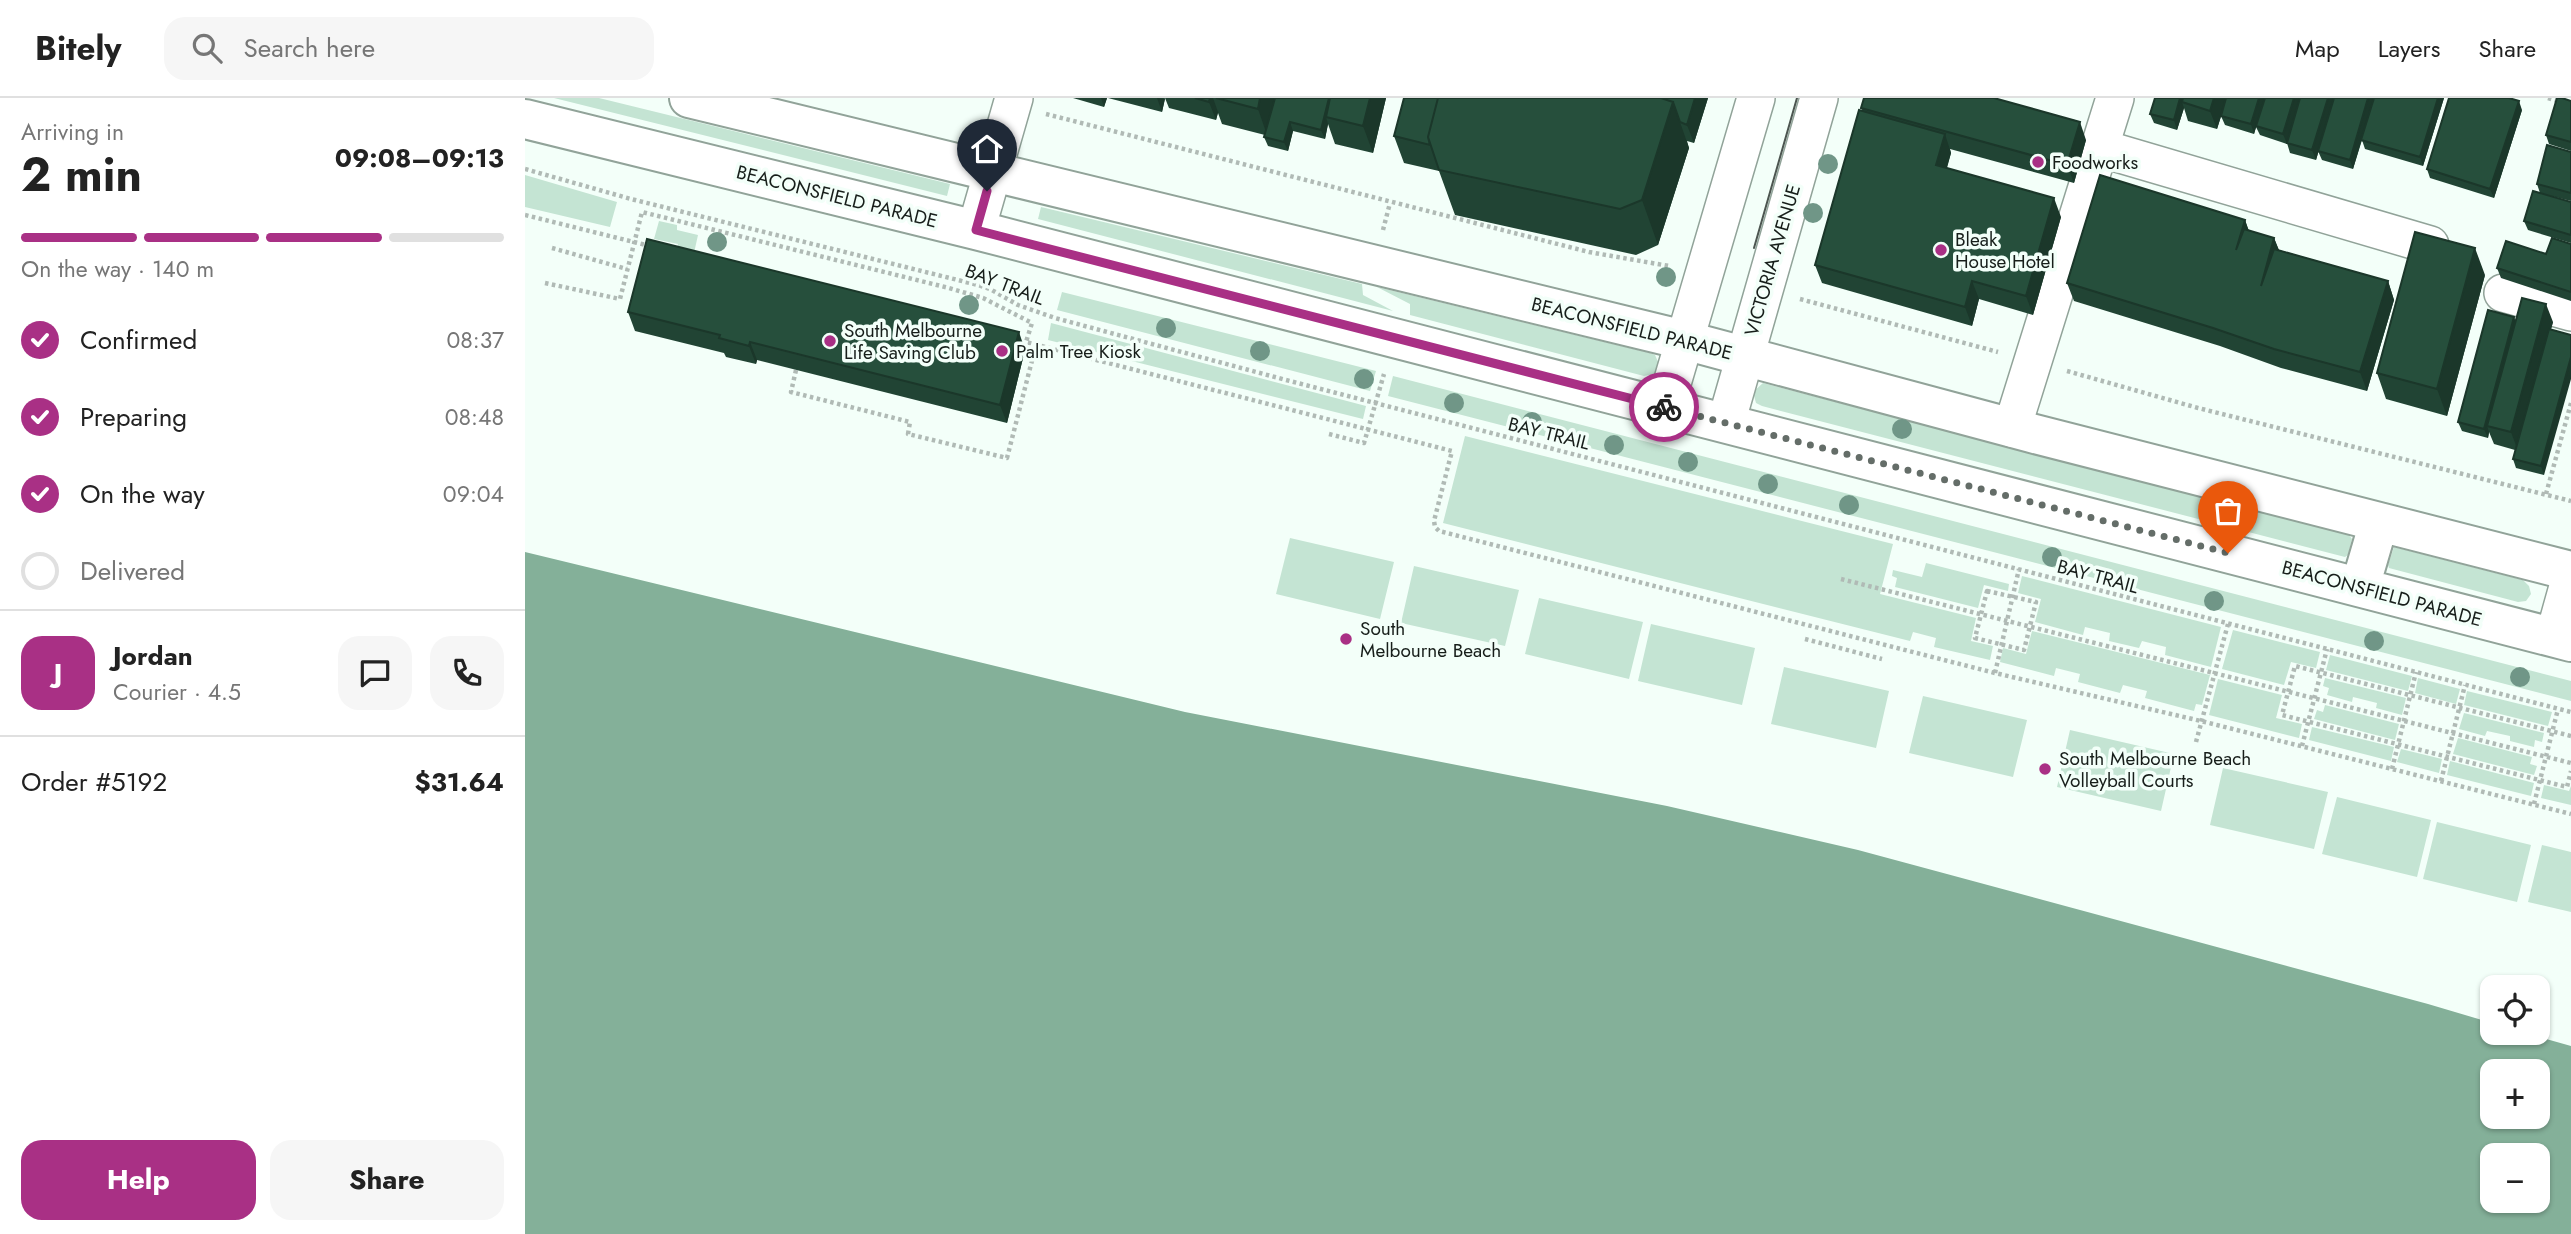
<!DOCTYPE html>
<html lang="en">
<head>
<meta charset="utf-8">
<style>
	body { margin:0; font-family:Jost,sans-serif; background:#f6f6f6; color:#222; height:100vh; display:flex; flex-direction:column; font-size:26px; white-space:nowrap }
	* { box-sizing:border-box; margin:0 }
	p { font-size:23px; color:#767676 }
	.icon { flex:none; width:38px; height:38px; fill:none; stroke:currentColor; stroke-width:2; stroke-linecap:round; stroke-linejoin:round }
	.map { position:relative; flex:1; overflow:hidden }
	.panel { display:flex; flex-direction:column; background:#fff; width:525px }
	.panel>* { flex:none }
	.buttons { position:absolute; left:1955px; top:877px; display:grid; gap:14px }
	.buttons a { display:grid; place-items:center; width:70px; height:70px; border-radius:14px; background:#fff; box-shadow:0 2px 5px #0004; font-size:35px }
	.pin { position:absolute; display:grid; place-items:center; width:60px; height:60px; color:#fff; margin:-72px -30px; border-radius:50% 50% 50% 0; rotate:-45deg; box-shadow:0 0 7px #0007 }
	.pin .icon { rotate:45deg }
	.courier { position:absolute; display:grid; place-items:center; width:70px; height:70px; margin:-35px; border:5px solid #a93085; border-radius:50%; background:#fff; color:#222; box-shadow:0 2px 9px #0007 }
	.summary em { font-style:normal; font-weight:700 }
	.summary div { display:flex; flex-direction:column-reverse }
	.summary { display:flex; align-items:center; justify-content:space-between; height:119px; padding:0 21px }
	h1 { font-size:46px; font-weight:700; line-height:52px }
	.bar { display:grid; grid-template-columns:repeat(4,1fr); gap:10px 7px; align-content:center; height:84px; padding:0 21px }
	.bar i { height:9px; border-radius:5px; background:#e0e0e0 }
	.bar .selected { background:#a93085 }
	.bar p { grid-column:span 4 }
	.line { display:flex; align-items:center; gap:18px; padding:0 21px; border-top:2px solid #e0e0e0 }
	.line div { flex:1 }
	.round { display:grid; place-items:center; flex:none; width:74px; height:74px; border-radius:21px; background:#f6f6f6 }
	ol { padding:0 21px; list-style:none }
	li { display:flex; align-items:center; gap:21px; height:77px }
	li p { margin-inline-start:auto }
	li .icon { padding:7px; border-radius:50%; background:#a93085; color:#fff; stroke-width:4 }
	li:last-child { color:#767676 }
	li i { width:38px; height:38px; border:4px solid #e0e0e0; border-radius:50% }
	.primary-button { display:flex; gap:14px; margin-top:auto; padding:14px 21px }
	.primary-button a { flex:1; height:80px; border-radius:21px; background:#a93085; color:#fff; font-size:28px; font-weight:700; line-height:80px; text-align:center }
	.primary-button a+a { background:#f6f6f6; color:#222 }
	header { display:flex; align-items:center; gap:42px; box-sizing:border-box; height:98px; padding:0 35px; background:#fff; border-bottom:2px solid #e0e0e0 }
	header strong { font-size:33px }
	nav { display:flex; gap:38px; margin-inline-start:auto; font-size:24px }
	.search { width:490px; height:63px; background:#f6f6f6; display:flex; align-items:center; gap:18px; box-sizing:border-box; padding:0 24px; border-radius:21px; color:#767676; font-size:26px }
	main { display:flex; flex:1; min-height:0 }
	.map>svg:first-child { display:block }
	.green { fill:#c4e4d3 }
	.water { fill:#84b099; fill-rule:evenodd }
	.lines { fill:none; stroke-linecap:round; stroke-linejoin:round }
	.minor-casing { stroke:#91a399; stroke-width:40 }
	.major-casing { stroke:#91a399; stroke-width:42 }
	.path { stroke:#b0bab5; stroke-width:4.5; stroke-dasharray:3.5 3.5; stroke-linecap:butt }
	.minor { stroke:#fff; stroke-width:37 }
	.major { stroke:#fff; stroke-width:38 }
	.tram { stroke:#4c5550; stroke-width:2 }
	.tree { fill:#709687 }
	.wall { fill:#214434 }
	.shaded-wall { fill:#1b372a }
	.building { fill:#264f3c; stroke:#1b372a; stroke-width:2 }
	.done { stroke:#646d68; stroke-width:7; stroke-dasharray:0 12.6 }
	.route { stroke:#a93085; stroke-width:9 }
	.poi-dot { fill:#a93085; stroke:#f3fff9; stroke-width:2.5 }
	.labels { text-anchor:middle; stroke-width:7; stroke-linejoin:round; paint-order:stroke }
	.poi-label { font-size:19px; fill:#171e1a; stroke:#f3fff9; text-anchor:start }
	.street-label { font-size:19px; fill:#171e1a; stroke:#f3fff9 }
</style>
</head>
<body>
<header>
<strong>Bitely</strong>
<div class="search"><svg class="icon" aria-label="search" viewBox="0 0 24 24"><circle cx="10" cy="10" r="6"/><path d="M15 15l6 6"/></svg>Search here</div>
<nav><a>Map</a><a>Layers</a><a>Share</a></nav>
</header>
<main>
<section class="panel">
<div class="summary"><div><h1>2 min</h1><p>Arriving in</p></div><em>09:08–09:13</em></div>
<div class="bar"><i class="selected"></i><i class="selected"></i><i class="selected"></i><i></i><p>On the way · 140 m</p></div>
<ol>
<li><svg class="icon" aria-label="check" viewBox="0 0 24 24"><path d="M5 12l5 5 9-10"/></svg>Confirmed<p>08:37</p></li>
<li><svg class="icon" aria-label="check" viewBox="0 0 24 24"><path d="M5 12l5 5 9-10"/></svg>Preparing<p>08:48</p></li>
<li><svg class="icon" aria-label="check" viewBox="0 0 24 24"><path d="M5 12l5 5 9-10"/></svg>On the way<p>09:04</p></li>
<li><i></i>Delivered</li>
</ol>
<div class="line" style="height:126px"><b class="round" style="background:#a93085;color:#fff">J</b><div><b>Jordan</b><p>Courier · 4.5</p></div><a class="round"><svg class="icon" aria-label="chat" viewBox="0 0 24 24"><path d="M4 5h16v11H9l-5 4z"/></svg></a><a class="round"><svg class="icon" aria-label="phone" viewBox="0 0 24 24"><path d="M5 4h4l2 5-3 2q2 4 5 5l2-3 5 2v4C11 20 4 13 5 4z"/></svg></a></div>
<div class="line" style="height:91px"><div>Order #5192</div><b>$31.64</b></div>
<div class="primary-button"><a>Help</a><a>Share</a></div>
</section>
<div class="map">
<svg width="2046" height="1136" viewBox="0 0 2046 1136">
	<rect width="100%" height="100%" fill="#f3fff9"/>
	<path class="green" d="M29,0H74L425,86L422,98Z
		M0,77L92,104L85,129L0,109Z
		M516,109L837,186L838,197L868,213L513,121Z
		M134,123L152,127V132L173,137L169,155L152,151L153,146L129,141Z
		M852,189L1125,255L1130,257L1134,266L1129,276L1119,278L885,217V206Z
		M537,194L851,273L845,293L532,212Z
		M526,225L841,308L838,321L523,242Z
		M868,278L2046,583V603L863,298Z
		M1238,285L1824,437L1827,441L1823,457L1820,459L1237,308L1231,305L1228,294Z
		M940,338L1368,446L1355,496L1451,520L1446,543L1468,548L1465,562L1409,549L1411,540L1388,534L1385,543L918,425Z
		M765,440L869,464L855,521L751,496Z
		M1869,449L1998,482L2004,488L2006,496L2001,503L1993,504L1864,470L1863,467Z
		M1401,465L1484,486L1483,493L1459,487L1453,510L1370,489L1372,480L1367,478L1368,472L1397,479Z
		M889,468L994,492L980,548L876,525Z
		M1497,478L1696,529L1686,569L1640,557L1641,549L1617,543L1614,550L1584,543L1585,535L1560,529L1558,537L1510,524L1516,501L1493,495Z
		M1014,500L1118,524L1104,581L1000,556Z
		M1126,526L1230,550L1217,607L1113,583Z
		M1708,532L1795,554L1791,570L1766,564L1759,587L1697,571Z
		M1507,533L1685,577L1677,607L1671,606L1669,613L1620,600L1622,593L1598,587L1595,595L1553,584L1555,576L1531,570L1529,578L1475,564L1478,550L1501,556Z
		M1805,557L1887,578L1883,593L1801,572Z
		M1259,569L1364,593L1351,650L1246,626Z
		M1800,580L1881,600L1877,617L1851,610L1852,605L1828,599L1827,604L1802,597L1804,590L1798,588Z
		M1893,580L1935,591L1931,606L1890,595Z
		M1693,581L1757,597L1751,620L1777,626L1774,640L1684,617Z
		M1942,593L2027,614L2023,628L1939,607Z
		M1398,598L1502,622L1488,679L1384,655Z
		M1800,607L1874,626L1870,642L1789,621L1792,612L1798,614Z
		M1939,615L2019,635L2017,644L2010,642L2009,649L1985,643V638L1962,633L1960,638L1934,631Z
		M1787,629L1869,649L1866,663L1784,642Z
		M1545,632L1649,656L1636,713L1532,689Z
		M1933,640L2007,659L2005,666L2012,668L2009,677L1928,656Z
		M1876,651L1917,661L1914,675L1872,664Z
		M1925,663L2009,685L2006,698L1922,677Z
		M1698,670L1803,694L1789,751L1685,727Z
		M2019,687L2044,693L2046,688V707L2016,700Z
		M1812,699L1906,722L1892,779L1797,756Z
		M1912,724L2006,747L1992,804L1898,781Z
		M2017,747L2046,754V814L2003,804Z"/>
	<path class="water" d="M0,454L660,614L1142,708L1333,752L1903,906L1967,925V934L2000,935L2046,948V1136H0ZM1967,973H2012V1018H1967ZM1967,1057H2012V1102H1967Z"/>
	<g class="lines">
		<g class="minor-casing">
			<path id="minor" d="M1575,50L1905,147
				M451,132L489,0
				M1978,195L2046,214
				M1140,309L1231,0
				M1201,325L1294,0
				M1487,330L1590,0
				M2029,539L2046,478"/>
		</g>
		<g class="major-casing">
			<path id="major" d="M164,0L1159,242L1506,335L2046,473
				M0,21L451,132L2046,544
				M1835,489L1854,424"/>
		</g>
		<path class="path" d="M2023,0L2046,7
			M521,16L1064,154L1144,168
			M0,71L106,101L453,187L465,191L493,207L530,220L761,282L2046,614
			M0,117L125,148
			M858,132L865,105
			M27,150L102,171
			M20,185L95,201L117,114L424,190L458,200L507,225L501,244L927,353L909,423L910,429L914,433L1470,575L1676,623L2046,716
			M1275,201L1473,254
			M271,272L266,294L385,324L383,336L482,360L511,247
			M1542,273L1673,310L2046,403
			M804,336L839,345L859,276
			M2021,396L2046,305
			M1316,481L2046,665
			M1462,493L1511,504L1499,552L1450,540Z
			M1280,541L1357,561
			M1470,575L1494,471
			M2046,638L1770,568L1757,617L2042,689L2046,673
			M1671,644L1703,526
			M1777,648L1802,551
			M1867,671L1891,574
			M1916,683L1940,587
			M2009,706L2033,611"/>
		<use href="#minor" class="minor"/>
		<use href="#major" class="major"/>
		<path class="tram" d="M1229,150L1272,0"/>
	</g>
	<g class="tree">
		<circle cx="1303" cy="66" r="10"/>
		<circle cx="1288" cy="115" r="10"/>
		<circle cx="192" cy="144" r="10"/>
		<circle cx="1141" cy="179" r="10"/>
		<circle cx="444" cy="207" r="10"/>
		<circle cx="641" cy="230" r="10"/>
		<circle cx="735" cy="253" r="10"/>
		<circle cx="839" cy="281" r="10"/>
		<circle cx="929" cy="305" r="10"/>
		<circle cx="1007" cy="324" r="10"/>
		<circle cx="1377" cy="331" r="10"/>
		<circle cx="1089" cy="347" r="10"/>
		<circle cx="1163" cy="364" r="10"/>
		<circle cx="1243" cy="386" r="10"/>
		<circle cx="1324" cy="407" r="10"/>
		<circle cx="1527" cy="459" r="10"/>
		<circle cx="1689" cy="503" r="10"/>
		<circle cx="1849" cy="543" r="10"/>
		<circle cx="1995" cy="579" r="10"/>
	</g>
	<path class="wall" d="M548,0H582L579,9Z
		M583,0H861L848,55L810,46L803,26L800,41L768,33L763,53L743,48L739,39L740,37L697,26L693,15L691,22L644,10L640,0L637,14Z
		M879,0H1183L1169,45L1162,43L1164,50L1133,147L1111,157L930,117L914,73L879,65L869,38Z
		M1630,0H1919L1898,68L1840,51L1837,42L1828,71L1797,62L1793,53L1809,1L1791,62L1765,55L1762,45L1763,41L1762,46L1735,37L1731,29L1729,36L1700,27L1696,18L1692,31L1663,23L1659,10L1652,32L1629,25L1625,16Z
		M2046,3V53L2024,46L2021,37Z
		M1336,10L1561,42L1549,85L1425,51L1426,55L1422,70L1536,119L1508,217L1454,201L1447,228L1297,185L1290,167L1338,13Z
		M1997,12L1969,100L1905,80L1902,71Z
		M2046,53V103L2022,97L2046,104V145L2003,132L1999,123L2015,95L2012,86Z
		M1720,122L1724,133L1749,140L1754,152L1863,183L1869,202L1842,293L1756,270L1695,248L1549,203L1542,185Z
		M2046,146V203L1976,180L1972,170L2021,156Z
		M1960,177L1922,318L1861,301L1852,275Z
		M103,214L500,252L482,325L232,262L231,266L201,259L199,255L110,233Z
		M1989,219L1990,223L2028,224L2026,231L2019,377L1991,370L1988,361L1990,352L1969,346L1964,334L1963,340L1937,333L1933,324Z"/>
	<path class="shaded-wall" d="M576,0H582L579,9Z
		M632,0L640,1L637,14Z
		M685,0H688L693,14L691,22L684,4Z
		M735,0H752L742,37L733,11Z
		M804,0L801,19L803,26L800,41L796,32Z
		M845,0H861L848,55L838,28Z
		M1170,0H1183L1169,45L1162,27Z
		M1655,0H1661L1657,4L1659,10L1652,32L1649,22Z
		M1689,0H1702L1692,31L1685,13Z
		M1734,0H1740L1729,36L1726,26Z
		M1769,0H1776L1762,46L1758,36Z
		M1803,0H1809L1791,62L1787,52Z
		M1843,0H1849L1828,71L1825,62Z
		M1913,0H1919L1898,68L1895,59Z
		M1994,3L1997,12L1969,100L1965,91Z
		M1148,4L1164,50L1133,147L1117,102Z
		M765,24L768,33L763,53L759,44Z
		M1555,24L1561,42L1549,85L1542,67Z
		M1420,36L1426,55L1417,85L1411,67Z
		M1529,100L1536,119L1508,217L1501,198Z
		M1720,122L1726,140L1711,152Z
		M1749,140L1756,158L1736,188Z
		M1950,150L1960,177L1922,318L1912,291Z
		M1447,183L1454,201L1447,228L1440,209Z
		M1863,183L1869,202L1842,293L1835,274Z
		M2021,206L2028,224L1993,353L1986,334Z
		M1989,219L1992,228L1962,328L1964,334L1963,340L1959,331Z
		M494,234L500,252L482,325L475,307Z
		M225,244L232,262L231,266L224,248Z
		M2046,259V281L2019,377L2016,368Z"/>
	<path class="building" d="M670,0H685L684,4Z
		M691,0H735L733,11Z
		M750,0H804L796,32L765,24L759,44L739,39Z
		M805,0H845L838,28L801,19Z
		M879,0H913L903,39L905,47L869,38Z
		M913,0H1136L1148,4L1117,102L1095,111L914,72L903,39Z
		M1136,0H1170L1162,27L1155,24L1148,4Z
		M1339,0H1469L1555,24L1542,67L1336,10Z
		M1630,0H1655L1649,22L1625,16Z
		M1658,0H1689L1685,13L1657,4Z
		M1701,0H1734L1726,26L1696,18Z
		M1740,0H1769L1758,36L1731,28Z
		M1775,0H1803L1787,52L1762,45Z
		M1809,0H1843L1825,62L1793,53Z
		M1849,0H1913L1895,59L1836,42Z
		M1924,0H1984L1994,3L1965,91L1902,71Z
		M2032,0H2037L2046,3V44L2021,37Z
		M1334,12L1420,36L1411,67L1529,100L1501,198L1447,183L1440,209L1290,167Z
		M2022,47L2046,54V95L2012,86Z
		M1575,77L1720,122L1711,152L1719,131L1749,140L1736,188L1749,151L1863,183L1835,274L1749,251L1688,230L1542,185Z
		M2008,93L2046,104V137L1999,123Z
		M1890,134L1950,150L1912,291L1852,275Z
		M2027,140L2046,146V194L1972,170L1981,143L2021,156Z
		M122,141L494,234L475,307L225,244L224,248L194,240L195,237L103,214Z
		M1997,200L2021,206L1986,334L1962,328Z
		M1963,212L1989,219L1959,331L1933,324Z
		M2024,231L2046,237V259L2016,368L1988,361Z"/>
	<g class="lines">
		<path class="done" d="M1139,309L1703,455"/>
		<path class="route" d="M462,93L451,132L1139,309"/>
	</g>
	<g class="poi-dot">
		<circle cx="1513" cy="64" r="7"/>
		<circle cx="1416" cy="152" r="7"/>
		<circle cx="305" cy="243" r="7"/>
		<circle cx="477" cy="253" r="7"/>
		<circle cx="821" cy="541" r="7"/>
		<circle cx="1520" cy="671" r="7"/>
	</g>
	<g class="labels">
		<g class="poi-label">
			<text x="1527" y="71">Foodworks</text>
			<text x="1430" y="148">Bleak<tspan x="1430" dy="22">House Hotel</tspan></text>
			<text x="319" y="239">South Melbourne<tspan x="319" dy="22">Life Saving Club</tspan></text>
			<text x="491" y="260">Palm Tree Kiosk</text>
			<text x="835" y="537">South<tspan x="835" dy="22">Melbourne Beach</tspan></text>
			<text x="1534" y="667">South Melbourne Beach<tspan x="1534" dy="22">Volleyball Courts</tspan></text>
		</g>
		<g class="street-label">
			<text transform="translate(312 98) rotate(14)" y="7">BEACONSFIELD PARADE</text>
			<text transform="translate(1247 162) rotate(-74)" y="7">VICTORIA AVENUE</text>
			<text transform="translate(480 186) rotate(21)" y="7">BAY TRAIL</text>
			<text transform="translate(1107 230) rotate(14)" y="7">BEACONSFIELD PARADE</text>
			<text transform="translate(1024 335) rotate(14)" y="7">BAY TRAIL</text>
			<text transform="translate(1573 478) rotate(15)" y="7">BAY TRAIL</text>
			<text transform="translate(1857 495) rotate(15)" y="7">BEACONSFIELD PARADE</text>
		</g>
	</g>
</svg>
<div class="buttons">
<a><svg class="icon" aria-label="locate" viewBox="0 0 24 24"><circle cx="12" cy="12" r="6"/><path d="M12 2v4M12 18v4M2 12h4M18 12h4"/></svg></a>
<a>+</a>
<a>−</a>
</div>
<div class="pin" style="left:1703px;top:455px;background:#ea580c"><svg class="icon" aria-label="bag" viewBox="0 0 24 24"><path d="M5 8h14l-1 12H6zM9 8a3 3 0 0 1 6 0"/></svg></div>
<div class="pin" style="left:462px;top:93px;background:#1f2937"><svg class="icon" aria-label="home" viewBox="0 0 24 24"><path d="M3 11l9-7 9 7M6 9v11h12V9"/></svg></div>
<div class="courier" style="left:1139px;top:309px"><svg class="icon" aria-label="bike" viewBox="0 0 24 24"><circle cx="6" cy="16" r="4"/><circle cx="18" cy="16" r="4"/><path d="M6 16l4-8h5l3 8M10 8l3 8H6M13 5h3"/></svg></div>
</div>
</main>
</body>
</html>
